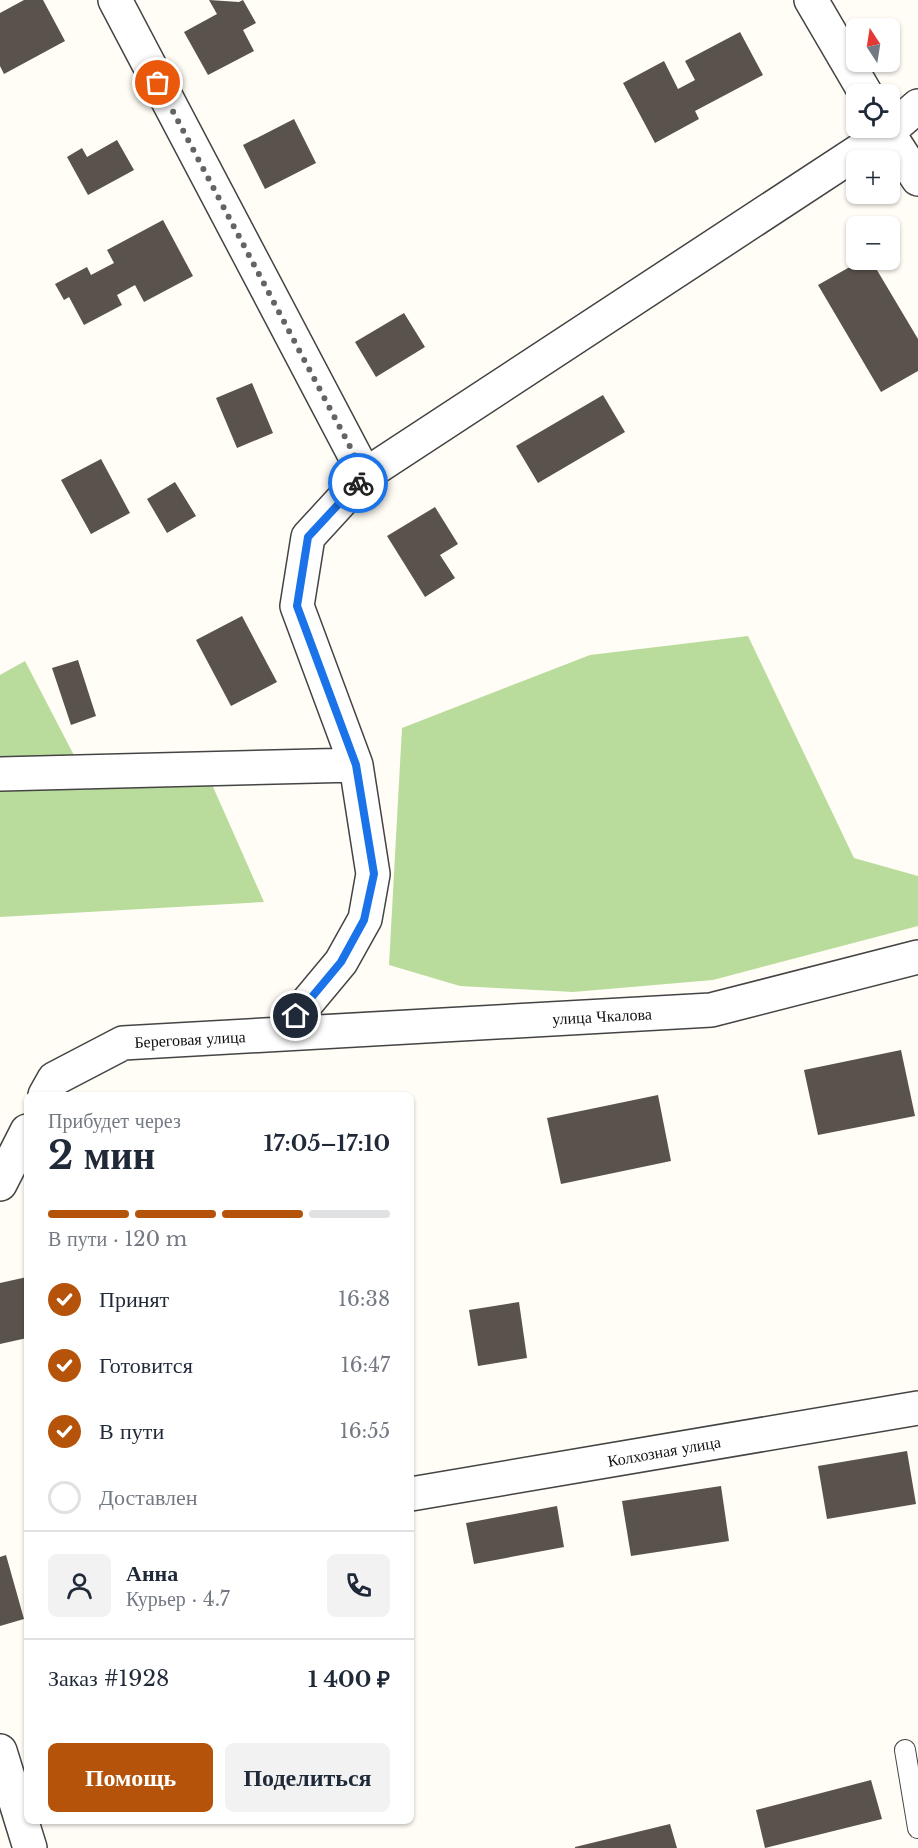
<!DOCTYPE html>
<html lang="ru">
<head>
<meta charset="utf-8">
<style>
	body { margin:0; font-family:"Libre Baskerville",serif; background:#f2f2f3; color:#1f2937; height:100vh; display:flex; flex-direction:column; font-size:22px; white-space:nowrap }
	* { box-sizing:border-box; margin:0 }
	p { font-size:20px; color:#747a83 }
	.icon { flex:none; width:33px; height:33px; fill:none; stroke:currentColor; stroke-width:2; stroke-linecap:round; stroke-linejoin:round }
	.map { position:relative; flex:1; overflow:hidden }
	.side { position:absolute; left:24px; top:1092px; width:390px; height:732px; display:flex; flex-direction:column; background:#fff; border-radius:9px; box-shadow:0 2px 4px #0004 }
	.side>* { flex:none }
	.needle { width:39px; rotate:348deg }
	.buttons { position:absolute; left:846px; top:18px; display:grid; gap:12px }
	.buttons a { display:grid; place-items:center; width:54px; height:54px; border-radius:9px; background:#fff; box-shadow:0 2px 4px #0004; font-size:30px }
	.pin { position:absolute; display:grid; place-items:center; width:51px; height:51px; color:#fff; margin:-26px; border:3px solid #fff; border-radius:50%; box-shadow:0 2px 6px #0007 }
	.courier { position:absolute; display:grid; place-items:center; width:60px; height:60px; margin:-30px; border:4px solid #1a73e8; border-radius:50%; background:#fff; color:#222; box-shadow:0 2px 8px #0007 }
	.overview em { font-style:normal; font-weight:700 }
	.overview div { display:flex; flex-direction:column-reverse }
	.overview { display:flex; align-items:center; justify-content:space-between; height:102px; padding:0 24px }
	h1 { font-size:39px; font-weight:700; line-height:45px }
	.bar { display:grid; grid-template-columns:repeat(4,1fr); gap:9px 6px; align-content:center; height:72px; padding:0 24px }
	.bar i { height:8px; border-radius:4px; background:#e0e1e3 }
	.bar .on { background:#b45309 }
	.bar p { grid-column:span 4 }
	.line { display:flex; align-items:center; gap:15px; padding:0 24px; border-top:2px solid #e0e1e3 }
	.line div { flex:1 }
	.round { display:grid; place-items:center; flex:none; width:63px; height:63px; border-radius:9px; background:#f2f2f3 }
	ol { padding:0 24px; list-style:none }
	li { display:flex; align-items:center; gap:18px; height:66px }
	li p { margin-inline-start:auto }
	li .icon { padding:6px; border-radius:50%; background:#b45309; color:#fff; stroke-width:4 }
	li:last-child { color:#747a83 }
	li i { width:33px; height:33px; border:3px solid #e0e1e3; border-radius:50% }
	.cta { display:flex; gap:12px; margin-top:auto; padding:12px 24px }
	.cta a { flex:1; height:69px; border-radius:9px; background:#b45309; color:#fff; font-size:24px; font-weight:700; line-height:69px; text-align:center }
	.cta a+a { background:#f2f2f3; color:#1f2937 }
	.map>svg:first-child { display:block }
	.forest { fill:#b9dc9c }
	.building { fill:#5a524d }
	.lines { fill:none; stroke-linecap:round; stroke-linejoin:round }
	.service-casing { stroke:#444; stroke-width:22 }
	.minor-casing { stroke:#444; stroke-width:36 }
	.service { stroke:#fff; stroke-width:20 }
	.minor { stroke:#fff; stroke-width:33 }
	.done { stroke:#646461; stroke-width:6; stroke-dasharray:0 10.8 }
	.route { stroke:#1a73e8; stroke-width:8 }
	.labels { text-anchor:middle; stroke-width:6; stroke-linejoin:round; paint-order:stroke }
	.street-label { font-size:16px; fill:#111; stroke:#fff }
</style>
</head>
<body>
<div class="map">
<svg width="918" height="1848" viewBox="0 0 918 1848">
	<rect width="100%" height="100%" fill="#fffdf5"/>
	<path class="forest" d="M748,636L854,858L918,876V926L713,980L573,992L460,986L389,965L402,728L590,655Z
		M25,661L78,763L210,780L264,902L0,917V675Z"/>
	<path class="building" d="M24,0H43L65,41L4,74L0,66V13Z
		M209,0L239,2L243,0L256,23L243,30L254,51L208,75L184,32L217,14Z
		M740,32L763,75L695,111L699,119L655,143L623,83L664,61L678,89L695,80L685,61Z
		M294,119L316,163L265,189L243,145Z
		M117,140L134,170L88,195L67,157L82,148L87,157Z
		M163,220L193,276L144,302L135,285L117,295L122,305L84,325L69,297L64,300L55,284L87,267L91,275L114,263L107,250Z
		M862,260H871L918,339V371L881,392L818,285Z
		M404,313L425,347L376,377L355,342Z
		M252,383L273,433L237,448L216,398Z
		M603,395L625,432L538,483L516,446Z
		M101,459L130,513L91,534L61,480Z
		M175,482L196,516L167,533L147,499Z
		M435,507L458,544L440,555L455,578L425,597L387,536Z
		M242,616L277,682L231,706L196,640Z
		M78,660L96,716L71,725L52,668Z
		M901,1050L915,1116L818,1135L804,1070Z
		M658,1095L671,1161L561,1184L547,1118Z
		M27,1277V1338L0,1344V1283Z
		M519,1302L527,1358L478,1366L469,1310Z
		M907,1451L916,1504L827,1519L818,1466Z
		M721,1486L729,1541L631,1556L622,1501Z
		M557,1506L564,1547L474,1564L466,1523Z
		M6,1555L24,1619L0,1626V1557Z
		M871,1780L882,1819L765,1848L756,1810Z
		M670,1824L677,1848H575V1847Z"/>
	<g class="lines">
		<g class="service-casing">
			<path id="service" d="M905,1750L918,1828"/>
		</g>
		<g class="minor-casing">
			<path id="minor" d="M115,0L365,475
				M811,0L866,94
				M885,128L918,179
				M0,774L356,765L297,606L308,537L365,475L888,132L918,106
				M281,1034L341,962L365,919L373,874L356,765
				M45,1095L54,1079L123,1043L711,1010L918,957
				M0,1184L27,1131
				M411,1494L918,1408
				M0,1751L30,1848"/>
		</g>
		<use href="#service" class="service"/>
		<use href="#minor" class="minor"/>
	</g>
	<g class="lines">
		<path class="done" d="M158,83L365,475L358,483"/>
		<path class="route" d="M296,1016L341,962L364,920L374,874L356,765L297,606L308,537L358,483"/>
	</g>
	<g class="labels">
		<g class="street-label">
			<text transform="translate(602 1016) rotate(-3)" y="6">улица Чкалова</text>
			<text transform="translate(190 1039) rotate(-3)" y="6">Береговая улица</text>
			<text transform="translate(664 1451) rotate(-10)" y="6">Колхозная улица</text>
		</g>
	</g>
</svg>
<div class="buttons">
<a><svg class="needle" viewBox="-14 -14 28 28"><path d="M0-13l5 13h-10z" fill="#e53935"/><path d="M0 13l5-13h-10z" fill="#747a83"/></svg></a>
<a><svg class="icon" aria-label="locate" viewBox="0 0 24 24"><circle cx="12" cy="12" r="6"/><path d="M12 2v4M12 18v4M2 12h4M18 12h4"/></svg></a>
<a>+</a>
<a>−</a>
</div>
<div class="pin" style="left:158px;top:83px;background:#ea580c"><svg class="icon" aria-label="bag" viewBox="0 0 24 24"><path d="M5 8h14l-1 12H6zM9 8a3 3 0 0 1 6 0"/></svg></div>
<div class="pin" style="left:296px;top:1016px;background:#1f2937"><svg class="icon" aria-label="home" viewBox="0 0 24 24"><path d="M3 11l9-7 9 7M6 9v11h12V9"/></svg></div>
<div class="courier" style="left:358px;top:483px"><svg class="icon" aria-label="bike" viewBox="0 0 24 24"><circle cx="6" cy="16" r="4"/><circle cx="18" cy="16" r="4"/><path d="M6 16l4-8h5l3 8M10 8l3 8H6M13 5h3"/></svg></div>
<section class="side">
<div class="overview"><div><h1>2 мин</h1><p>Прибудет через</p></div><em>17:05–17:10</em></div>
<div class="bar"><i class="on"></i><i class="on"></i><i class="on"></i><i></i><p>В пути · 120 m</p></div>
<ol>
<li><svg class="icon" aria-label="check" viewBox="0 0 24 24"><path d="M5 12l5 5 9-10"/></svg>Принят<p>16:38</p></li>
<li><svg class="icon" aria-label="check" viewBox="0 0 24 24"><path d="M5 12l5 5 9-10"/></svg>Готовится<p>16:47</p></li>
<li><svg class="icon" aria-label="check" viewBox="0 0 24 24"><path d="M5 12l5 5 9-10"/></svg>В пути<p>16:55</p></li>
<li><i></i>Доставлен</li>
</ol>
<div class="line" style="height:108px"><a class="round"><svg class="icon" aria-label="person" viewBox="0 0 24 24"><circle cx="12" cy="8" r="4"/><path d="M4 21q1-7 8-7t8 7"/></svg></a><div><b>Анна</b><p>Курьер · 4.7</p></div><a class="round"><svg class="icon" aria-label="phone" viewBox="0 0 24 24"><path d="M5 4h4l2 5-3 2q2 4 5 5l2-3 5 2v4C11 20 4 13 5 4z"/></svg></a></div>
<div class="line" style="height:78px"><div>Заказ #1928</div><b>1 400 ₽</b></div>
<div class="cta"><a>Помощь</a><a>Поделиться</a></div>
</section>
</div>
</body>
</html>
